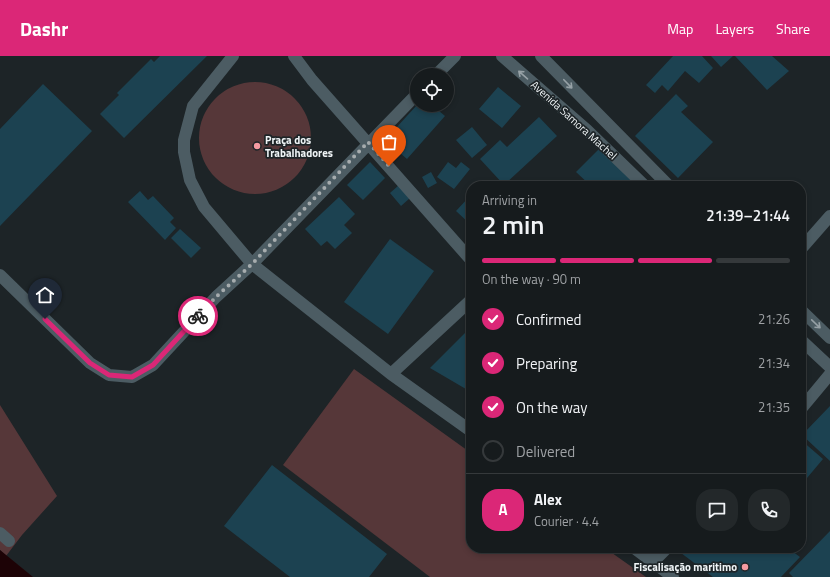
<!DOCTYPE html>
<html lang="en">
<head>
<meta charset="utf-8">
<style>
	body { margin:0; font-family:"Titillium Web",sans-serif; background:#23282a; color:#f1f3f6; height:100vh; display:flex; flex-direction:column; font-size:15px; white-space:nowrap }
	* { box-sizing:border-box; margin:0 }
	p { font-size:13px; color:#9ea1a4 }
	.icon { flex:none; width:22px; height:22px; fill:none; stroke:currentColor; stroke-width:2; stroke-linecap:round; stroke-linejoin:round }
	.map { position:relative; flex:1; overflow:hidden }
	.details { position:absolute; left:466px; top:125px; width:340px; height:372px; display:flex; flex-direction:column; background:#161b1d; border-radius:16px; box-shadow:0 2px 6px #0003,0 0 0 1px #35393b }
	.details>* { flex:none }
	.buttons { position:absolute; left:410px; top:12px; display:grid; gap:8px }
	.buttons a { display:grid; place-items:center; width:44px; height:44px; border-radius:50%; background:#161b1d; box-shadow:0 2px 6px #0003,0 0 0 1px #35393b; font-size:20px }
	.pin { position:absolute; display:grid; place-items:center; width:34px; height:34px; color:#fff; margin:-41px -17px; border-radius:50% 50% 50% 0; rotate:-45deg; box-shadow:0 0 4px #0007 }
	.pin .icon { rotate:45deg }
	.courier { position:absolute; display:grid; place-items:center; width:40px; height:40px; margin:-20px; border:3px solid #db2777; border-radius:50%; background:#fff; color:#222; box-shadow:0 1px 5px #0007 }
	.headline em { font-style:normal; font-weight:600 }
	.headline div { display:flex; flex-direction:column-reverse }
	.headline { display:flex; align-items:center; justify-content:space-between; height:68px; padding:0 16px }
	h1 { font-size:26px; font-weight:600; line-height:30px }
	.bar { display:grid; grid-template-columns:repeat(4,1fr); gap:6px 4px; align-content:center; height:48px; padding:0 16px }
	.bar i { height:5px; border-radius:3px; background:#35393b }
	.bar .on { background:#db2777 }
	.bar p { grid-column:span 4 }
	.line { display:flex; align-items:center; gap:10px; padding:0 16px; border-top:1px solid #35393b }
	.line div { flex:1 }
	.round { display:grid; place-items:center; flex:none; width:42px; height:42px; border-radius:16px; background:#23282a }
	ol { padding:0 16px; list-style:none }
	li { display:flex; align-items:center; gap:12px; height:44px }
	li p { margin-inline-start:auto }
	li .icon { padding:4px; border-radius:50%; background:#db2777; color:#fff; stroke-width:4 }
	li:last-child { color:#9ea1a4 }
	li i { width:22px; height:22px; border:2px solid #35393b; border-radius:50% }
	header { display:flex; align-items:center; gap:24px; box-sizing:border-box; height:56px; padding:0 20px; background:#db2777; color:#fff }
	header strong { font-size:19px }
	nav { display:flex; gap:22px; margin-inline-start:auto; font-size:14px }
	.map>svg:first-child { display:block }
	.green { fill:#563739 }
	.water { fill:#1d0306 }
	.building { fill:#1c4251 }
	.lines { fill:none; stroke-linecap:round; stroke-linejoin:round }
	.minor { stroke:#4c5c63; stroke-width:12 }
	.oneway { stroke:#96a1a6 }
	.done { stroke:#a6acae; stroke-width:4; stroke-dasharray:0 7.2 }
	.route { stroke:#db2777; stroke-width:5 }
	.poi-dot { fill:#f49aa1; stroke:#1d2427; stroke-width:1.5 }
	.labels { text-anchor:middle; stroke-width:3.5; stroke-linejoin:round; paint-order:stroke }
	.street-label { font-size:11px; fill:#f0f5f7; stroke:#1d2427 }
	.poi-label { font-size:11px; font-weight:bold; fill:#f0f5f7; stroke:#1d2427; text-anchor:start }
</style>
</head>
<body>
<header>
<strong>Dashr</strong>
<nav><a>Map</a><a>Layers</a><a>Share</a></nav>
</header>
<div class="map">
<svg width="830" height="521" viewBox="0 0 830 521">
	<rect width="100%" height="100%" fill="#1d2427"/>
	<path class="green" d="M199 82a56 56 0 1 1 112 0a56 56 0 1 1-112 0Z
		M354,313L471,397V492H605L646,521H430L283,409Z
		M0,349L57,440L22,479L6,500L0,494Z"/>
	<path class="water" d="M0,494L33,521H0Z"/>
	<path class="building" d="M160,0H207L124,82L100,58L119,39L117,37L151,3L154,6Z
		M673,0H702L713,12L699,27L685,15L668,35L662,29L655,37L646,29Z
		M711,0H733L721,11Z
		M735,0H772L789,15L767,34Z
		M43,28L92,75L0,170V73Z
		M498,31L521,50L502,72L479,53Z
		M676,38L688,50L681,56L713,86L678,122L635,80Z
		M417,49H432L445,60L407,103L385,84Z
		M539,61L557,80L504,129L480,103L500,84L507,91Z
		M472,71L487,89L472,102L456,84Z
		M600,92L639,130H591L576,116Z
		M370,106L385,122L363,144L347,129Z
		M448,106L456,112L461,106L470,113L454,133L437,121Z
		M431,116L437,127L428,132L422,121Z
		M399,129L410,142L401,150L390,137Z
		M140,135L148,144L153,140L174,162L170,166L176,172L165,184L128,146Z
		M339,141L355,158L344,169L352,177L335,193L327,185L321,190L305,173Z
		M469,141L471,142V169L456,155Z
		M180,173L201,192L191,202L171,182Z
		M390,183L434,215L388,278L344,246Z
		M471,271V336L430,312Z
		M830,350V405L802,379Z
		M801,384L823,403L807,422L801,417Z
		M272,409L387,498L369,521H290L224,470Z
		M830,475V521H793L789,517Z
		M678,492H788L800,501L781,521H713L681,497Z"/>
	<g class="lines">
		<path class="minor" d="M233,0L193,50L184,84V96L190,124L204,151L252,208L391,318L471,375
			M294,0L312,24L471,204
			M502,0L587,74L645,130
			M541,0L669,130
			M436,19L455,0
			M801,193L830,160
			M0,219L90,307L109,319L132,321L153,309L216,241L252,208L417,38
			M801,254L830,282
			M801,284L830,311
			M391,318L471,244
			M801,353L830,318
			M0,477L9,485
			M634,492L673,521
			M653,506L667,492"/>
	</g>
	<defs><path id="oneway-shaft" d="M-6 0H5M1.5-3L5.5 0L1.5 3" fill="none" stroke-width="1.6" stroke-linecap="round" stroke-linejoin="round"/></defs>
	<g class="oneway">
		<use href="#oneway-shaft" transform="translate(523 19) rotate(-139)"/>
		<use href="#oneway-shaft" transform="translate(568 28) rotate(46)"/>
		<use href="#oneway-shaft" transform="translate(816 268) rotate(44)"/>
	</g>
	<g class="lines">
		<path class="done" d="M198,260L216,241L252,208L368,86L389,110"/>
		<path class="route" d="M45,263L90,307L109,319L132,321L153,309L198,260"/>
	</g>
	<g class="poi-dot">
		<circle cx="257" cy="90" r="4"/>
		<circle cx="745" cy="511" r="4"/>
	</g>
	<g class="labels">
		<g class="street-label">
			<text transform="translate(574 64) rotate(42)" y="4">Avenida Samora Machel</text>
		</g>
		<g class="poi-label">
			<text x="265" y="88">Praça dos<tspan x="265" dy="13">Trabalhadores</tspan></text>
			<text x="737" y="515" text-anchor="end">Fiscalisação maritimo</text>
		</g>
	</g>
</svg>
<div class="buttons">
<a><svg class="icon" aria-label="locate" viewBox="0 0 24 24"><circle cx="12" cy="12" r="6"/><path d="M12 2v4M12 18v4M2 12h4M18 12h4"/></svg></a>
</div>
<div class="pin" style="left:389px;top:110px;background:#ea580c"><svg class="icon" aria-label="bag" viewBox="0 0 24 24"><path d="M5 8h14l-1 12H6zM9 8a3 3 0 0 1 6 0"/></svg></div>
<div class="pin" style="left:45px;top:263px;background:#1f2937"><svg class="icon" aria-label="home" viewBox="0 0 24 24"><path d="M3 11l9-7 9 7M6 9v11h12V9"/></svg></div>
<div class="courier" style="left:198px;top:260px"><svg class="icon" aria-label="bike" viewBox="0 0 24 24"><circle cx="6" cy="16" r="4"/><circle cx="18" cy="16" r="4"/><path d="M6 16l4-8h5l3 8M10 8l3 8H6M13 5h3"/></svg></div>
<section class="details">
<div class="headline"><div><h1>2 min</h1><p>Arriving in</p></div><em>21:39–21:44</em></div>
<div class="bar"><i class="on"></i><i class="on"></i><i class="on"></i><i></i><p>On the way · 90 m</p></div>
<ol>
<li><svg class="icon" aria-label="check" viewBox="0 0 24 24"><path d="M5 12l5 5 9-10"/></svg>Confirmed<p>21:26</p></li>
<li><svg class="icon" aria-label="check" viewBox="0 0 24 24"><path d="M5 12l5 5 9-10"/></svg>Preparing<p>21:34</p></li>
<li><svg class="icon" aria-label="check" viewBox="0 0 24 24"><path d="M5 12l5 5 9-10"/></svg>On the way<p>21:35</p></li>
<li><i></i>Delivered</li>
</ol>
<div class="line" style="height:72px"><b class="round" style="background:#db2777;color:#fff">A</b><div><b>Alex</b><p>Courier · 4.4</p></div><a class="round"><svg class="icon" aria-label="chat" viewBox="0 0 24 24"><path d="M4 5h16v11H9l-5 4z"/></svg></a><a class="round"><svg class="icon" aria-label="phone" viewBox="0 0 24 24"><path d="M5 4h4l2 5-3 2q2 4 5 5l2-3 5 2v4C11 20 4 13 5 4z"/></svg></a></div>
</section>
</div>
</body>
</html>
